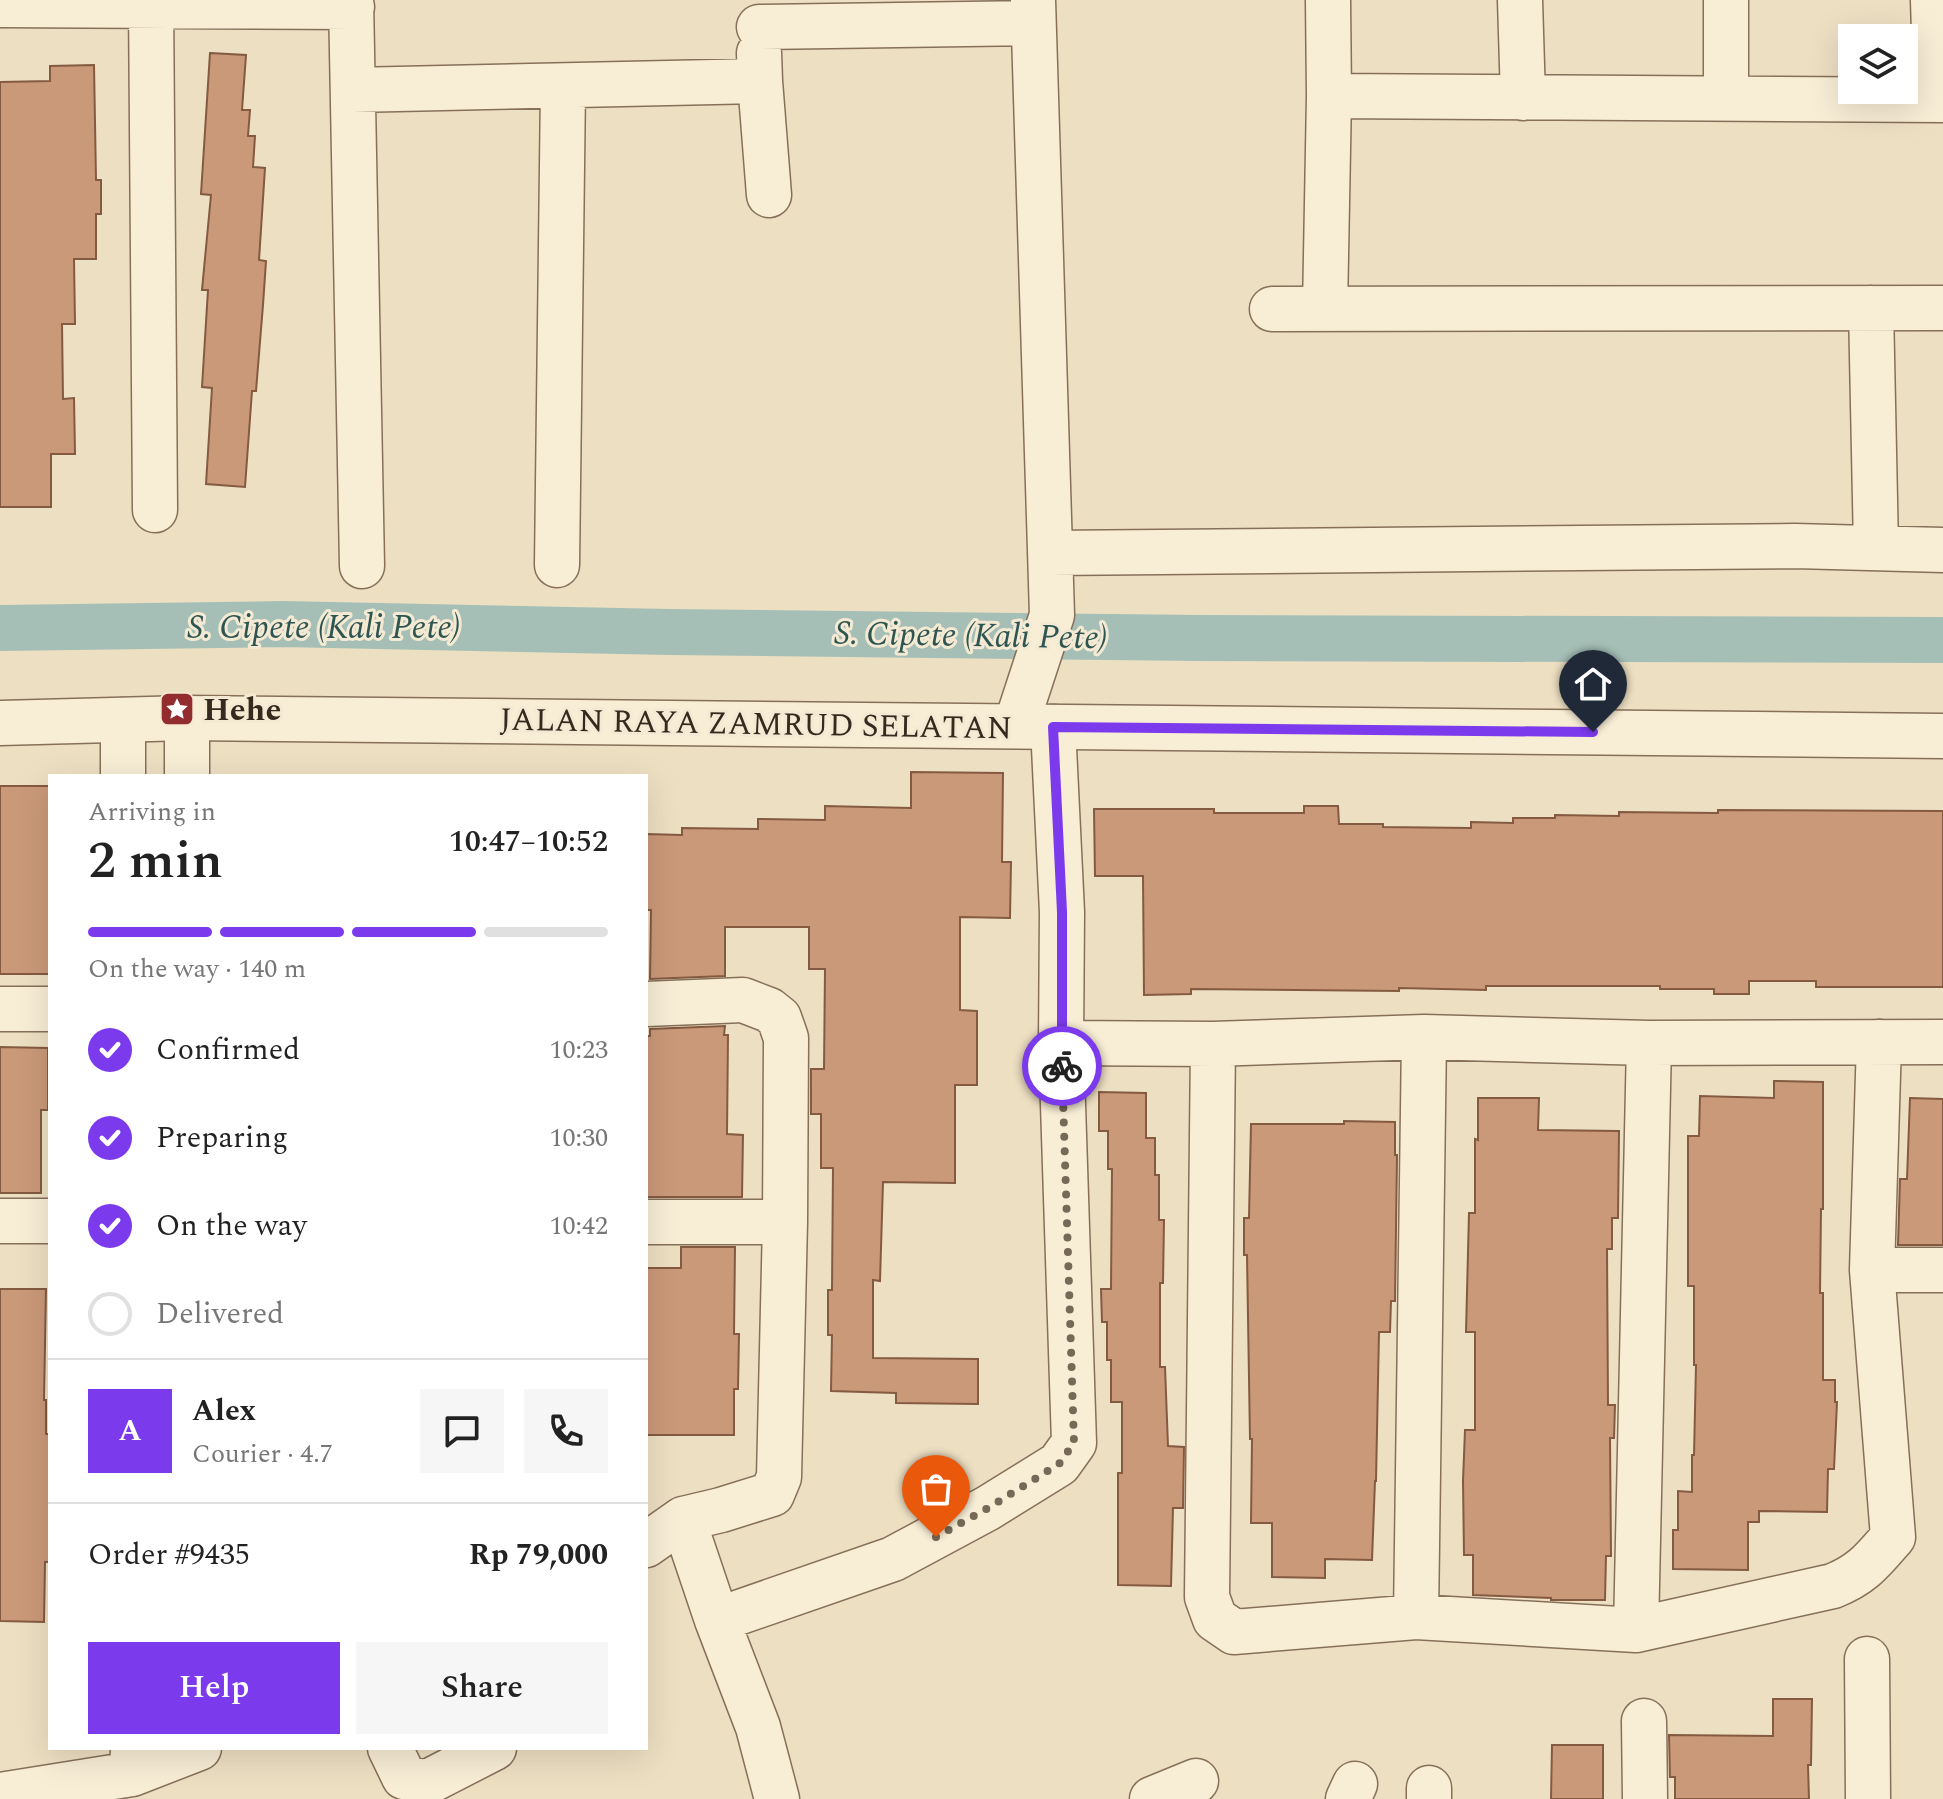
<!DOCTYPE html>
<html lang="en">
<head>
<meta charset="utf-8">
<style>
	body { margin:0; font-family:Spectral,serif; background:#f6f6f6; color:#222; height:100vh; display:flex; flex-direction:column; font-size:30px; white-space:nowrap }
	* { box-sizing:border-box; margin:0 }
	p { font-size:26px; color:#767676 }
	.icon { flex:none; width:44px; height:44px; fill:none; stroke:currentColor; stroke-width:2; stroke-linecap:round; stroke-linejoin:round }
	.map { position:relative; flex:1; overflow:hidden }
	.drawer { position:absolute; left:48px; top:774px; width:600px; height:976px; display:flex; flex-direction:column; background:#fff; border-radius:0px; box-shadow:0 8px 32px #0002 }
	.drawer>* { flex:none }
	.controls { position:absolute; left:1838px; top:24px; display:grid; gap:16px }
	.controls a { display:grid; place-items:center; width:80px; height:80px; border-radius:0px; background:#fff; box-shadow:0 8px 32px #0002; font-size:40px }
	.pin { position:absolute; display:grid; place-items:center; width:68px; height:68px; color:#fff; margin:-82px -34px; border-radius:50% 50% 50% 0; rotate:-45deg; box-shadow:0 0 8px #0007 }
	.pin .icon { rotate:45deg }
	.courier { position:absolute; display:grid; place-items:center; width:80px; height:80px; margin:-40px; border:6px solid #7c3aed; border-radius:50%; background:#fff; color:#222; box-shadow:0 2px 10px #0007 }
	.headline em { font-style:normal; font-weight:600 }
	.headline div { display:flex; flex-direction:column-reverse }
	.headline { display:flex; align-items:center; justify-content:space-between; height:136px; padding:0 40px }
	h1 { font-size:52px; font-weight:600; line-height:60px }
	.bar { display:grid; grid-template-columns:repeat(4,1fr); gap:12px 8px; align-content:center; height:96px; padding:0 40px }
	.bar i { height:10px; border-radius:6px; background:#e0e0e0 }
	.bar .current { background:#7c3aed }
	.bar p { grid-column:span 4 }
	.line { display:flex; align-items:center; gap:20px; padding:0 40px; border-top:2px solid #e0e0e0 }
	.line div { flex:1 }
	.round { display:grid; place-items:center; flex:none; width:84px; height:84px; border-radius:0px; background:#f6f6f6 }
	ol { padding:0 40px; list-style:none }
	li { display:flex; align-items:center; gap:24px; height:88px }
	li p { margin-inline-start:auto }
	li .icon { padding:8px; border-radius:50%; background:#7c3aed; color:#fff; stroke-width:4 }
	li:last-child { color:#767676 }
	li i { width:44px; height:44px; border:4px solid #e0e0e0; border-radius:50% }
	.primary-button { display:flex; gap:16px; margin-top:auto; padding:16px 40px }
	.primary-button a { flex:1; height:92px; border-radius:0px; background:#7c3aed; color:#fff; font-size:32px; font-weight:600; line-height:92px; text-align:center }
	.primary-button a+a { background:#f6f6f6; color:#222 }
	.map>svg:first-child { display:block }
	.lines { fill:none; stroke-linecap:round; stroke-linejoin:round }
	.canal { stroke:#a5bfb7; stroke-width:46 }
	.building { fill:#ca9979; stroke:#845a41; stroke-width:2 }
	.minor-casing { stroke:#86705a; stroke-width:47 }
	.tertiary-casing { stroke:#86705a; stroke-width:47 }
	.minor { stroke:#f8edd5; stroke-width:44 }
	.tertiary { stroke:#f8edd5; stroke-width:44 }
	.done { stroke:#766957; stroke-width:8; stroke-dasharray:0 14.4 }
	.route { stroke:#7c3aed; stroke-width:10 }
	.labels { text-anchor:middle; stroke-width:6; stroke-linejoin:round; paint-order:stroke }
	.poi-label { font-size:32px; font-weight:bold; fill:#36291e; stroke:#f4e9d2; text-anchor:start }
	.street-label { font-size:32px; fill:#36291e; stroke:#f4e9d2 }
	.water-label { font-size:34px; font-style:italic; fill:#2d5552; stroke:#f4e9d2 }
</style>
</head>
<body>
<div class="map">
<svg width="1943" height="1799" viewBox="0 0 1943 1799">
	<rect width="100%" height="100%" fill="#eddfc2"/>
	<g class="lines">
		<path class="canal" d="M0,628L283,624L669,632L1200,638L1943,640"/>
	</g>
	<path class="building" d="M210,53L246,55L242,110H250L248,136H255L253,167L265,168L259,260L266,261L263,305L256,391H252L245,487L206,484L212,388L202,387L208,290H202L211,195L201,194Z
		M94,65L96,180H101V214H96V259H74L75,324H62L63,399L74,398L75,454H51V507H0V82L50,81V66Z
		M911,772L1003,773L1002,862H1011L1010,918L960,917V1010L977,1011V1085H955V1183L883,1182L880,1281L873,1280V1358L978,1359V1404L896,1403V1393L831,1391L832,1335H828V1290H832L833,1168H821V1114H811V1069H824L825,969H809V927H725V976L650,979L651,910H646V834L682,835V828L758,829V819L825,820V806L911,808Z
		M0,786H50V974H0Z
		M1304,806H1338L1339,824H1383V827L1471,828V822L1513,823V818H1555V815L1619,816V812L1718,813V810L1943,811V987H1816V981H1749V994H1714V989H1660V986H1486V990L1399,988V991L1191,989V994L1144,995L1143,876H1095L1094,809H1214V813H1304Z
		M725,1026L724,1035H728L727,1134L743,1135L742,1197H646V1036H650V1029Z
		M0,1047L48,1048V1110H41V1193H0Z
		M1774,1081L1823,1082V1209H1821L1820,1293H1823V1380H1835V1402H1837L1834,1469H1828L1827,1512L1759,1511V1522H1748V1570L1673,1569V1530H1678V1491L1692,1492V1455H1694L1696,1365H1694V1286H1688V1136H1699L1700,1096L1774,1098Z
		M1099,1092L1146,1093V1138H1155V1175H1159V1220H1164L1163,1283H1160V1367H1165L1168,1446L1184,1447L1183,1508H1173L1171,1586L1118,1585V1473H1122V1402H1111V1360H1107V1322H1102L1101,1289H1111L1112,1169H1108V1131H1099Z
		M1478,1098H1539L1538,1130L1619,1131L1618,1218H1612V1249H1607L1608,1405H1615L1614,1438H1610L1611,1556H1606L1605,1600H1551V1598L1473,1595V1555H1464L1463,1481L1465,1430H1475V1332H1466L1469,1213H1475V1139L1478,1140Z
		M1910,1098L1943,1099V1245H1898L1900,1179H1907Z
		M1344,1121L1395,1122V1155H1397L1395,1301H1391L1390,1332H1379L1376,1481H1375L1372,1560L1325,1559V1578L1272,1577V1523H1251L1252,1439H1250L1247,1255H1244V1218H1249L1251,1124H1344Z
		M681,1247H735L734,1334H739L738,1389H734V1435H646V1268H681Z
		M0,1289H46L44,1400H46V1434H49L50,1562H45L44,1622L0,1621Z
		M1773,1699H1812L1811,1765H1808L1809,1799H1675V1777H1670L1669,1735L1773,1736Z
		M1552,1745H1603V1799H1551Z"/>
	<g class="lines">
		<g class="minor-casing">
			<path id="minor" d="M151,0L155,510
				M351,0L362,566
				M1520,0L1523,98
				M1726,0V99
				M1933,0L1936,100
				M0,5L352,7
				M759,27L1033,23
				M759,53L760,81L769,195
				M353,90L760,81
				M1329,96L1943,100
				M1871,308L1876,548
				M1272,309L1943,308
				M1325,309L1329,96L1328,0
				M1050,553L1795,546L1943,550
				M557,565L563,86
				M1016,725L1052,615L1033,0
				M123,776V720
				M187,776V718
				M646,1004L743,1000L769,1010L779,1018L786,1038L785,1222H646
				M0,1009H50
				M1061,1043L1213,1044L1424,1037L1649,1043L1943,1042
				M1213,1044L1207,1597L1215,1619L1234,1632L1416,1617L1636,1630L1833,1586C1863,1574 1873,1560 1893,1537L1872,1270L1879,1042
				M0,1221H50
				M1872,1270H1943
				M683,1519L717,1620L758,1727L777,1799
				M646,1545L683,1519L721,1510L772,1494L779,1477L785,1222
				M1416,1617L1424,1037
				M717,1620L893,1559L988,1508L1059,1464L1074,1443L1061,1043L1062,912L1053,727
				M1636,1630L1649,1043
				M1867,1659L1868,1799
				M1644,1721L1645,1799
				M390,1748L404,1777L426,1783L494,1748
				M132,1774L199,1748
				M0,1795L132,1774L133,1748
				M1152,1799L1196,1781
				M1348,1799L1355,1784
				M1429,1799V1788"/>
		</g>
		<g class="tertiary-casing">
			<path id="tertiary" d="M0,723L187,718L1943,736"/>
		</g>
		<use href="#minor" class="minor"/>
		<use href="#tertiary" class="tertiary"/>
	</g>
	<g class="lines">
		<path class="done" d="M936,1537L988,1508L1059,1464L1074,1443L1062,1066"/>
		<path class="route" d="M1062,1066V912L1053,727L1593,732"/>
	</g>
	<defs>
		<g id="sight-square" transform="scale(1.8)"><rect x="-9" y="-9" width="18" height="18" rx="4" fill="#932c2f" stroke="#f4e9d2"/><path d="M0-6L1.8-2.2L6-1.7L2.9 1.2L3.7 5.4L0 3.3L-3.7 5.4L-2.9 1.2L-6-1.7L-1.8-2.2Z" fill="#fff"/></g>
	</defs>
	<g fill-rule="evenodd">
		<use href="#sight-square" x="177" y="709"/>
	</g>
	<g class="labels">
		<g class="poi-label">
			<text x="203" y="720">Hehe</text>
		</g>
		<g class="street-label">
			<text transform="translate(756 723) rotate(1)" y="11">JALAN RAYA ZAMRUD SELATAN</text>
		</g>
		<g class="water-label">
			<text x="324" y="638">S. Cipete (Kali Pete)</text>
			<text transform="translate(971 634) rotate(1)" y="12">S. Cipete (Kali Pete)</text>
		</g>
	</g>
</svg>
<div class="controls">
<a><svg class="icon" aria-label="layers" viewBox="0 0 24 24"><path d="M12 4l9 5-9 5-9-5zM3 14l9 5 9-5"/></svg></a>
</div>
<div class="pin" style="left:936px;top:1537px;background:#ea580c"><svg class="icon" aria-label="bag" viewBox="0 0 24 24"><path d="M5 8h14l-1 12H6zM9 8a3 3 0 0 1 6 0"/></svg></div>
<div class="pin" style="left:1593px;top:732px;background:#1f2937"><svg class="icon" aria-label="home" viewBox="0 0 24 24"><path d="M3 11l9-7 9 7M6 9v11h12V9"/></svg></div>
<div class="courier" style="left:1062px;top:1066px"><svg class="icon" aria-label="bike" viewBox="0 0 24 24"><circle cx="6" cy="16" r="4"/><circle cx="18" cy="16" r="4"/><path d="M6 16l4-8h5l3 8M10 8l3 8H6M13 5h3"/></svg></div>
<section class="drawer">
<div class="headline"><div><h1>2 min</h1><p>Arriving in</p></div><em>10:47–10:52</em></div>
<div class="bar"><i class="current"></i><i class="current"></i><i class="current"></i><i></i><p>On the way · 140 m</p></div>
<ol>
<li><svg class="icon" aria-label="check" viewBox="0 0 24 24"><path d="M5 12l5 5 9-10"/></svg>Confirmed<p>10:23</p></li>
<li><svg class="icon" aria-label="check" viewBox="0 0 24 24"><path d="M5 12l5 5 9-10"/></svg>Preparing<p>10:30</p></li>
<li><svg class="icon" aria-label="check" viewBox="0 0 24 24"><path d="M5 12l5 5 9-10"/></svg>On the way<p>10:42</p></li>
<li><i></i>Delivered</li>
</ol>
<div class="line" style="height:144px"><b class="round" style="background:#7c3aed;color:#fff">A</b><div><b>Alex</b><p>Courier · 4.7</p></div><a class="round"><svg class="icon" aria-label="chat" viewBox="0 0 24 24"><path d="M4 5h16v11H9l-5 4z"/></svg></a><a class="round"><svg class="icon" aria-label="phone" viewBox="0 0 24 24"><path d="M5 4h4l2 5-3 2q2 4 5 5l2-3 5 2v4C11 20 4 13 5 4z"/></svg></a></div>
<div class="line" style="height:104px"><div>Order #9435</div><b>Rp 79,000</b></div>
<div class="primary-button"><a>Help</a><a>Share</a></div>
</section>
</div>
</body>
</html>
